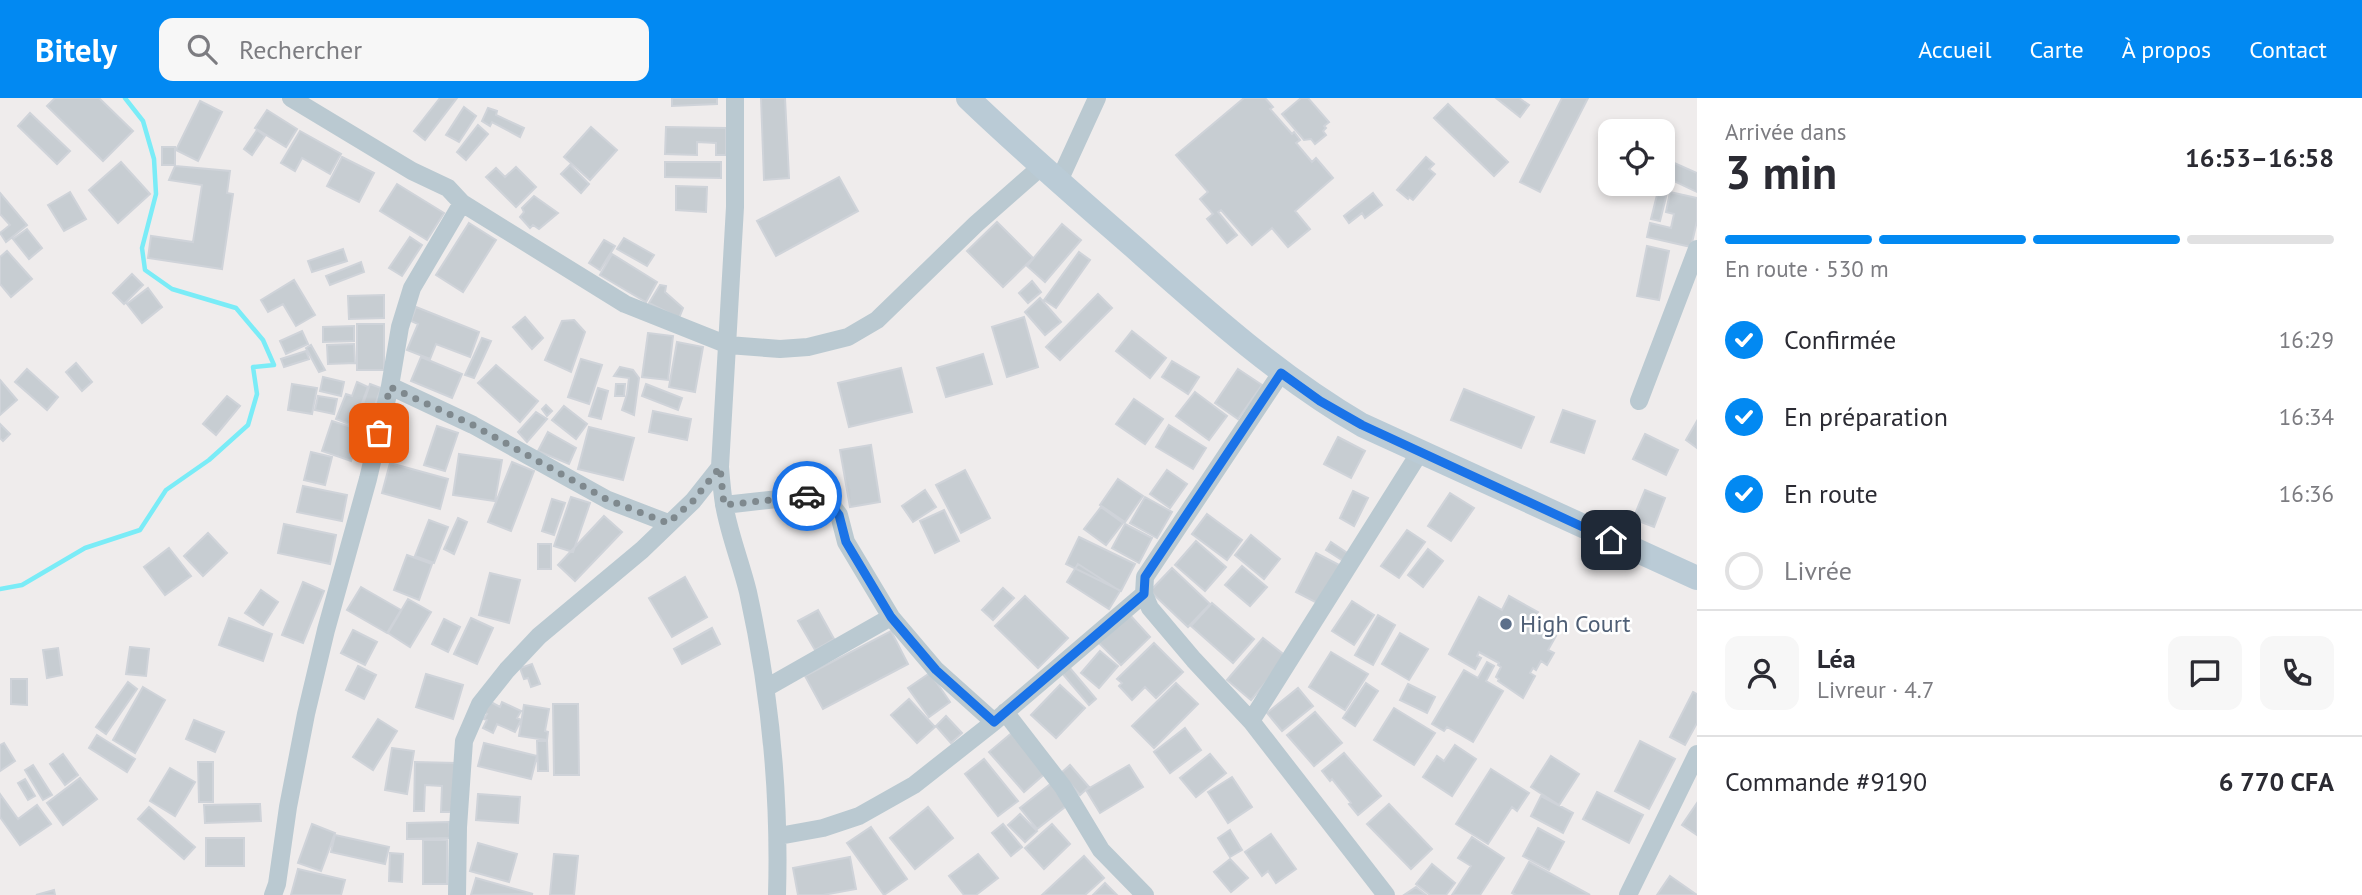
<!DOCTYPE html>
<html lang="fr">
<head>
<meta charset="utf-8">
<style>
	body { margin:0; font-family:"PT Sans",sans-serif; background:#f7f7f7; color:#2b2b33; height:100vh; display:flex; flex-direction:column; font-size:26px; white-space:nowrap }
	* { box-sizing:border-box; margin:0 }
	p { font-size:23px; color:#7c7c81 }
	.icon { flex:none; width:38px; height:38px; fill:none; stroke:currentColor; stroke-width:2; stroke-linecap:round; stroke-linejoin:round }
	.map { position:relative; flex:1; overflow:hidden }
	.sheet { display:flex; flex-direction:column; background:#fff; width:665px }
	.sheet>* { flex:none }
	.tools { position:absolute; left:1598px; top:21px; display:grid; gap:14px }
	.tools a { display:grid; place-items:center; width:77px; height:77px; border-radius:14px; background:#fff; box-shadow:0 4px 10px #0003; font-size:35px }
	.pin { position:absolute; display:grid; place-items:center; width:60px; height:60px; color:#fff; margin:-30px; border-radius:14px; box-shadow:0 4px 10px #0006 }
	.courier { position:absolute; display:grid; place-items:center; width:70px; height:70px; margin:-35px; border:5px solid #1a73e8; border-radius:50%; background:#fff; color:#222; box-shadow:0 2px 9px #0007 }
	.head em { font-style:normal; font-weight:700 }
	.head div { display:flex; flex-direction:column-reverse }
	.head { display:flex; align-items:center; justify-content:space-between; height:119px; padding:0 28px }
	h1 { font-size:46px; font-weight:700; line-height:52px }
	.bar { display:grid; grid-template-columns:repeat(4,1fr); gap:10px 7px; align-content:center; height:84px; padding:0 28px }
	.bar i { height:9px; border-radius:5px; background:#e1e1e2 }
	.bar .current { background:#0289f2 }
	.bar p { grid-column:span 4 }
	.line { display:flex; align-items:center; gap:18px; padding:0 28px; border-top:2px solid #e1e1e2 }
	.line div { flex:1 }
	.round { display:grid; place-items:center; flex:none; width:74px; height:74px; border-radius:14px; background:#f7f7f7 }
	ol { padding:0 28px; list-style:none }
	li { display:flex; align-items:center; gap:21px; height:77px }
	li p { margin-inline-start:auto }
	li .icon { padding:7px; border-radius:50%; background:#0289f2; color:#fff; stroke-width:4 }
	li:last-child { color:#7c7c81 }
	li i { width:38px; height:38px; border:4px solid #e1e1e2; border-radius:50% }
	header { display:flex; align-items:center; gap:42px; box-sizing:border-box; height:98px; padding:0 35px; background:#0289f2; color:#fff }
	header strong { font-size:33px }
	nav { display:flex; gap:38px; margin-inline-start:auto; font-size:24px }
	.search { width:490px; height:63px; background:#f7f7f7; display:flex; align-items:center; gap:18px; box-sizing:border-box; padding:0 24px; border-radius:14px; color:#7c7c81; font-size:26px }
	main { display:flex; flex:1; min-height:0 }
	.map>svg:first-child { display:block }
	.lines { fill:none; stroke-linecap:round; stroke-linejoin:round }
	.stream { stroke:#7aecf7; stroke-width:4.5 }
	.building { fill:#c7cdd2; stroke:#cfd3d9; stroke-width:2 }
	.street { stroke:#bac9d1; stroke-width:18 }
	.secondary { stroke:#bacbd6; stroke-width:24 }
	.done { stroke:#7f898e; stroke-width:7; stroke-dasharray:0 12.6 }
	.route { stroke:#1a73e8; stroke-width:9 }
	.service-dot { fill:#5c6f8a; stroke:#fff; stroke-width:2.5 }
	.labels { text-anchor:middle; stroke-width:5; stroke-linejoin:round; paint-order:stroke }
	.service-label { font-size:24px; fill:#4e5e75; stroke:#fff; text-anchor:start }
</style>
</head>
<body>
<header>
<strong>Bitely</strong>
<div class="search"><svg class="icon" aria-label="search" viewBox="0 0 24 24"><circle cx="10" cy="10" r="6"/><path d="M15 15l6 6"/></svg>Rechercher</div>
<nav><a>Accueil</a><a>Carte</a><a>À propos</a><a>Contact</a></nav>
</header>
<main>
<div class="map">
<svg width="1697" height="797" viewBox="0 0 1697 797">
	<rect width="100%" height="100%" fill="#efecec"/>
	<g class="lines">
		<path class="stream" d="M0,491L22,487L85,450L140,432L166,392L209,362L248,327L257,296L253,269L274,267L263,242L236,210L172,191L145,172L142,150L156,96L154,61L143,23L125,0"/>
	</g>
	<path class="building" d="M55,0H99L133,33L103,63L47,8Z
		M440,0H457L425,42L414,33Z
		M672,0H717V6L672,8Z
		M761,0H785L789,80L764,82Z
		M1244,0H1265L1273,9L1270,11L1292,36L1294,34L1300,42L1296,45L1312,64L1316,60L1333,80L1295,113L1310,131L1288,149L1272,130L1252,147L1221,112L1218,114L1237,137L1227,145L1207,121L1213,116L1200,101L1208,94L1176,57Z
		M1301,0H1308L1329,24L1324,28L1326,30L1323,33L1326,37L1315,46L1311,41L1304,42L1282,16Z
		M1496,0H1519L1529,7L1520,19Z
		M1562,0H1588L1540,94L1520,84Z
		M200,3L222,14L198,63L176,52Z
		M1448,6L1508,64L1494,78L1434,20Z
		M464,9L476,18L459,44L446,37Z
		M488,10L497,13L496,17L524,30L520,39L492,24L490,28L482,23Z
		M267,12L297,31L286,49L255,30Z
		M30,15L70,53L57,66L18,28Z
		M478,27L488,36L466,62L457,54Z
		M591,29L617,52L590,82L564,59Z
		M666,29L726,30V57H716V45L697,44V57L665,56Z
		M257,32L265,38L252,57L244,51Z
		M300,33L341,56L330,76L302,60L295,73L281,65Z
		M162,49H175V67H162Z
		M342,59L374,75L359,104L327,88Z
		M1426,59L1434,66L1429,71L1435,76L1413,102L1409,99L1408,101L1397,92Z
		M1663,60L1697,75V94L1672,82L1670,86L1662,83Z
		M121,64L150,96L118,125L89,92Z
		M665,64H721V80L665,79Z
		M570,67L589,86L581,95L561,76Z
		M175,68L230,73L227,95L233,96L222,171L148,160L151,138L193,144L202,87L169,82Z
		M516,69L536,89L516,109L486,79L496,70L505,79Z
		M839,79L858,113L776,158L757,123Z
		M397,86L444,115L427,142L380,113Z
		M676,88L707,89L706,114L676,112Z
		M1658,93L1667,95L1660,123L1651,121Z
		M70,94L86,121L64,133L48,107Z
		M1670,94L1697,100V123L1691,149L1647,139L1650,125L1671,130L1674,116L1666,114Z
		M0,95L27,127L6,144L0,135L10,127L0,116Z
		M1373,95L1382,107L1365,120L1362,115L1349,125L1344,118Z
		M534,98L558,115L539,131L533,127L530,130L520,119L524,114L522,110Z
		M997,124L1033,160L1003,189L967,153Z
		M469,125L496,142L463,194L436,177Z
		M1062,126L1081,142L1045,184L1027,168Z
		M27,131L42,150L29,161L13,141Z
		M410,139L422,147L402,178L389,170Z
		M624,140L654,157L647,168L617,151Z
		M604,142L615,148L600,172L589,165Z
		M1647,148L1669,153L1659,202L1637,198Z
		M343,151L347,163L312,174L308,163Z
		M7,153L32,181L11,199L0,186V159Z
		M1079,154L1090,162L1056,210L1044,202Z
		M612,156L657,184L646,204L600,177Z
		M361,164L364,174L330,187L326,178Z
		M132,176L143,187L124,206L113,195Z
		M294,182L315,217L296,228L283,206L268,214L261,202Z
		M1032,183L1041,194L1028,205L1019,195Z
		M660,187L666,188L665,194L683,210L679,220L649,205Z
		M148,190L162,209L142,225L127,206Z
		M1098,196L1112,210L1060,262L1046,249Z
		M384,197V220L349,221L348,198Z
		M1040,200L1061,224L1045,237L1025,214Z
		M416,209L479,234L470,259L436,246L430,261L407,252L418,226L411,223Z
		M525,219L543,240L532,251L513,229Z
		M1024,219L1038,269L1007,279L992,229Z
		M574,222L585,234L571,274L545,262L562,223Z
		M357,226H384V272H357Z
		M354,228V243L323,244V229Z
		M302,233L308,246L286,256L280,243Z
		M1132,233L1166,260L1150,280L1116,253Z
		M648,235L673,238L668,282L642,279Z
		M482,240L491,243L474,280L465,277Z
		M677,244L703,249L695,294L669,289Z
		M354,246L355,265L328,266L327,247Z
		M311,247L325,272L319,274L306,250Z
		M306,253L309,261L284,269L281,261Z
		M983,256L992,286L946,299L937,270Z
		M421,259L462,276L452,300L411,283Z
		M581,261L602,267L589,306L568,299Z
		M1172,263L1199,279L1188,296L1162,279Z
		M76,265L92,284L82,293L66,274Z
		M496,267L538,303L520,324L478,285Z
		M620,269L633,272L639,280L634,317L622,312L627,296L629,280L614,278Z
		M901,270L912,314L849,329L838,285Z
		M27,271L58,299L47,312L15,284Z
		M1238,271L1262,287L1238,321L1215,305Z
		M323,279L344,284L341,298L320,293Z
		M0,282L17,302L0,317Z
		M357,284L368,289L356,321L353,320L351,327L336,321L346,296L352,298Z
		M292,286L317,290L312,316L288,312Z
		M370,286L381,290L373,313L362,309Z
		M616,286H625L624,298H615Z
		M646,286L682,300L678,312L642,298Z
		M598,290L608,293L601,321L589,318Z
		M1464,291L1534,319L1521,350L1451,322Z
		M1195,294L1227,318L1209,342L1176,318Z
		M227,298L240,308L216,337L203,326Z
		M318,298L337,301L334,316L315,312Z
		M1134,301L1163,321L1145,346L1116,326Z
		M546,307L552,313L547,318L542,311Z
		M564,308L587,326L576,341L552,322Z
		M1563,312L1595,323L1584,355L1551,344Z
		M653,313L691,321L687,342L649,334Z
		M536,314L547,321L527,344L518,334Z
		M353,321L364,325L351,363L322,353L332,323L351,329Z
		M1697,323V350L1686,342Z
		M0,326L10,336L3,343L0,340Z
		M1169,327L1206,350L1193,371L1156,349Z
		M437,328L458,335L445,373L424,367Z
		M589,329L634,340L623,382L578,371Z
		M548,334L576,350L569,366L538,353Z
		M1645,336L1678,352L1666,377L1633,361Z
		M1338,339L1365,353L1351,380L1324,366Z
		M871,347L880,404L850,409L840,352Z
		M311,354L332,359L325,387L304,382Z
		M459,356L502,362L495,403L453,397Z
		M512,364L534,373L511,433L488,424Z
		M390,365L448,381L440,411L382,395Z
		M965,372L990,420L961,435L936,387Z
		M1167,372L1187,386L1170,410L1150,396Z
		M1118,381L1143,398L1125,424L1100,407Z
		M303,388L347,397L342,423L297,414Z
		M925,392L936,409L913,424L902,408Z
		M1645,392L1665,400L1654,429L1633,421Z
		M1353,393L1368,400L1354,428L1340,420Z
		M1450,395L1474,410L1451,443L1428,428Z
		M571,399L590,405L573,454L554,448Z
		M1145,399L1172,414L1157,440L1130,425Z
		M552,401L565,405L554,437L542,433Z
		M1101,409L1123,425L1106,447L1084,431Z
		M944,412L959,443L935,455L920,423Z
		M1207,416L1242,442L1227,462L1192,436Z
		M604,418L622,434L575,483L558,467Z
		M458,420L467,424L454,456L444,451Z
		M429,422L448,429L434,465L415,458Z
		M284,426L336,437L330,466L278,455Z
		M1125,426L1152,440L1139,465L1112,450Z
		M1407,432L1425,444L1399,480L1381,468Z
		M208,435L227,455L203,478L184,458Z
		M1251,437L1280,461L1264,481L1235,457Z
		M1079,439L1135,466L1121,493L1066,466Z
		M1196,443L1226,469L1205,493L1175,467Z
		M1331,444L1349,456L1345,464L1326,452Z
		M538,446H551V471H538Z
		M169,450L191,478L165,497L144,469Z
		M1428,451L1443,463L1423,489L1408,477Z
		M1316,455L1341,468L1321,507L1296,494Z
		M407,457L432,466L419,502L394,492Z
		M1078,466L1120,493L1109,511L1067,484Z
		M1242,468L1267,489L1250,508L1225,487Z
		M1172,470L1210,506L1188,529L1150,493Z
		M490,475L520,482L509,525L479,517Z
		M685,479L707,519L672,539L649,500Z
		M303,484L324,493L303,545L282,537Z
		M361,489L401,512L387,535L347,512Z
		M1003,490L1014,500L993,522L982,512Z
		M261,492L278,504L263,527L245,515Z
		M1025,498L1068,540L1038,570L995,528Z
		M1509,498L1538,514L1531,525L1556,538L1548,552L1554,555L1547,567L1541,563L1536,572L1533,570L1530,575L1535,578L1523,600L1498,583L1499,581L1496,579L1501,569L1498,567L1499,565L1479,554L1477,558L1481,560L1475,571L1449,556L1479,499L1502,512Z
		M408,501L431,514L410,549L388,535Z
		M1352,503L1374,517L1354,547L1332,533Z
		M1212,505L1254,541L1233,565L1191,528Z
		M818,512L834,541L815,552L798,523Z
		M1129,516L1150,539L1121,567L1099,545Z
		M1378,517L1395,527L1373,567L1355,557Z
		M229,520L272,536L263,563L219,547Z
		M471,520L493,530L477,566L454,556Z
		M444,521L460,529L448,554L432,546Z
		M712,530L720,546L682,566L674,551Z
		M353,532L377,544L365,567L341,555Z
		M891,533L908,566L823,611L805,578Z
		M1400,535L1428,551L1409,582L1382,566Z
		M1263,540L1287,559L1251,602L1227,582Z
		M1154,545L1183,574L1156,600L1145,589L1132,602L1119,588L1122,585L1117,581Z
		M130,549L149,551L146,578L126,576Z
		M58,550L62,577L47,580L43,552Z
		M1100,553L1118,568L1099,590L1081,575Z
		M1331,554L1368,576L1345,612L1309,589Z
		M1487,564L1494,568L1486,583L1503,593L1473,644L1447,629L1444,633L1432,626L1464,572L1478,580Z
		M532,566L540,586L531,589L528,580L524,581L520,570Z
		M358,568L376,577L364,601L346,592Z
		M1069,569L1096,601L1089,607L1062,575Z
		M930,575L950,604L929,619L908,590Z
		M426,576L463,587L453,621L416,609Z
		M11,581H27V607L11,606Z
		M128,584L137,591L106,636L96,629Z
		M1176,585L1198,606L1154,650L1132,628Z
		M1366,585L1378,593L1355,628L1343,620Z
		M1408,586L1435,599L1427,615L1400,602Z
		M1060,587L1085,610L1056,640L1031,617Z
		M143,589L165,602L135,655L113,642Z
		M1298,590L1313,608L1282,633L1267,615Z
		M1693,594L1697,596V625L1685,647L1670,639Z
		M909,601L935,629L917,645L891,617Z
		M489,603L500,609L502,604L521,613L517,620L521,622L515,634L497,626L493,635L483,630L487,622L484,621L487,616L483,614Z
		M553,606H578L579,677H554Z
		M524,607L549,611L545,633L548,634L547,642L519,638Z
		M1394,610L1435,635L1414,667L1374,642Z
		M1315,614L1342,645L1314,668L1287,637Z
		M946,618L962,635L951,645L936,628Z
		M378,621L397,633L373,672L353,659Z
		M194,622L224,634L215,654L186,641Z
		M1185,630L1201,652L1170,675L1154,654Z
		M1013,634L1047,674L1024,694L989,654Z
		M97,637L135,661L127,674L89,650Z
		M537,643H547L548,673H538Z
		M1640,643L1675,661L1649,711L1615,693Z
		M4,645L15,663L0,673V647Z
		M484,645L537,658L531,681L478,668Z
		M1455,647L1476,661L1452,698L1423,679L1437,658L1444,663Z
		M392,650L414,653L407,696L385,692Z
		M1344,655L1381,698L1358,717L1349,706L1351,705L1332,681L1330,683L1322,673Z
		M63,656L78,677L65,687L50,666Z
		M1210,656L1226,675L1196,699L1180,680Z
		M1551,658L1579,676L1559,707L1531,689Z
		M984,661L1018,703L998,718L965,676Z
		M198,664H213V704H199Z
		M415,664L456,665L455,714H441L442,688L425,687L424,713H414Z
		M33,667L52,697L43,702L25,672Z
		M1070,667L1089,689L1080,697L1061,675Z
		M1129,667L1143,689L1100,715L1086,692Z
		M170,670L195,684L175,718L150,703Z
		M1491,671L1529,695L1517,713L1512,709L1488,746L1456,726Z
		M1232,679L1252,709L1228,725L1208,694Z
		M80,680L97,701L63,727L47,705Z
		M25,681L35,698L28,702L18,685Z
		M1053,684L1070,705L1037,731L1020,710Z
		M1597,694L1643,717L1629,745L1583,721Z
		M0,696L18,721L37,707L51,726L20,747L0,719Z
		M478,696L520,699L518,725L476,722Z
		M1541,698L1573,715L1563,735L1531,718Z
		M1697,705V737L1682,727Z
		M260,706L261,723L205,725L204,707Z
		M1389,706L1432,751L1411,771L1367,726Z
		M149,709L195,749L184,761L138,721Z
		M928,709L953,740L915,771L890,740Z
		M1020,716L1037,733L1025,744L1008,727Z
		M449,724L450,740L407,741V725Z
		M312,726L335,735L321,773L298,765Z
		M1003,726L1022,749L1011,758L992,735Z
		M1052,726L1070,746L1044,771L1025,750Z
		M871,729L907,781L884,797L847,745Z
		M1538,730L1564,744L1549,772L1523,758Z
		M1230,732L1242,752L1230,759L1218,740Z
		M1271,736L1296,771L1276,785L1268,773L1262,778L1245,754Z
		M335,737L389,749L385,766L331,754Z
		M1472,739L1504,760L1480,797H1452L1471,768L1458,760Z
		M206,740H244V768H206Z
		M423,742H447V786H423Z
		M478,745L517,756L509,784L470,773Z
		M390,755L403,756L402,784L389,783Z
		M554,756L578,758L574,797H550Z
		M978,756L998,780L976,797H964L949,778Z
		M1084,758L1104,780L1085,797H1042Z
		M850,759L856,791L823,797H798L793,770Z
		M1230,761L1248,780L1231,794L1214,774Z
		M1529,764L1590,797H1516L1512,795Z
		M1432,766L1455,785L1446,797H1430L1416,786Z
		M298,771L345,782L341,797H291Z
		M1670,778L1697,797H1657Z
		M476,780L533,796L471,797Z
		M1105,785L1117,797H1093Z
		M1416,789L1426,797H1404Z
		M54,792L55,797H36Z"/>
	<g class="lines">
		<path class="street" d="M735,0V109L720,369C721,381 722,394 724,406C729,436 741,465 748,494C770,594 780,695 777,797
			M1059,83L1097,0
			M462,105L625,206L728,247L780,251L808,249L848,239L877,222L976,126L1042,68
			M1281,275L1145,479L1144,496L1150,510L1194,562L1251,623L1386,797
			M390,288L473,327L608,402L668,425
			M1639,303L1697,151
			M724,407L814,397L827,401L839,417L846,444L891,519L936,572L994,624
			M766,590L891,519
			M1005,614L1063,689L1101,752L1145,797
			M1251,623L1420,354
			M779,738L823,730L859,718L914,687L994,624L1144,496
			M273,797L277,786L288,709L306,616L326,532L368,381L390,288L400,229L412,190L462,105L448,90L412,73L291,0
			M457,797L458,729L464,643L480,606L507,572L539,538L642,452L693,403L720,369
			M1628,797L1697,656"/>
		<path class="secondary" d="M968,0C1022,52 1079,101 1135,150C1207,214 1278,278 1362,327L1697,480"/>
	</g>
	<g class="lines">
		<path class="done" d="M379,335L390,289L473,327L608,402L668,425L693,403L720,369L724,407L807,398"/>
		<path class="route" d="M807,398L814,397L827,401L839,417L846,444L891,519L936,572L994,624L1144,496L1145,479L1281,275L1320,303L1362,327L1611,442"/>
	</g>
	<circle class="service-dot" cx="1506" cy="526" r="7"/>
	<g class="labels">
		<g class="service-label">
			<text x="1520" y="534">High Court</text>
		</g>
	</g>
</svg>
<div class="tools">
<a><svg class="icon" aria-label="locate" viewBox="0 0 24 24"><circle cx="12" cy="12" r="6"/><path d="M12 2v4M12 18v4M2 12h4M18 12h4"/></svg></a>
</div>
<div class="pin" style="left:379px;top:335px;background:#ea580c"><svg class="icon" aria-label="bag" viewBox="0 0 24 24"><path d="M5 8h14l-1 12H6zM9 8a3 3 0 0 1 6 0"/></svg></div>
<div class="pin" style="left:1611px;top:442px;background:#1f2937"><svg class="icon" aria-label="home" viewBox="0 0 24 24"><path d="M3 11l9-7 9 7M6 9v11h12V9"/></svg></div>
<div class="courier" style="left:807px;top:398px"><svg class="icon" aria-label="car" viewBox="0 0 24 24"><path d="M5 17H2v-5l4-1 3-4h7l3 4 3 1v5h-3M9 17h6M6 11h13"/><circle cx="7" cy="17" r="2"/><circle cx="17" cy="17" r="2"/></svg></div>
</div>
<section class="sheet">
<div class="head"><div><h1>3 min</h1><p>Arrivée dans</p></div><em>16:53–16:58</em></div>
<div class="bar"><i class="current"></i><i class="current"></i><i class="current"></i><i></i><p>En route · 530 m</p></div>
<ol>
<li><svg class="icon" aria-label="check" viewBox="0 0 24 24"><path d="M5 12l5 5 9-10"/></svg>Confirmée<p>16:29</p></li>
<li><svg class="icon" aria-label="check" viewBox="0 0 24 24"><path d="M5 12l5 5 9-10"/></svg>En préparation<p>16:34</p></li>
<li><svg class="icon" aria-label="check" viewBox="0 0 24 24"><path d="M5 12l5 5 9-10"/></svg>En route<p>16:36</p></li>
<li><i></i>Livrée</li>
</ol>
<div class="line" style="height:126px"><a class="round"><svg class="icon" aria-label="person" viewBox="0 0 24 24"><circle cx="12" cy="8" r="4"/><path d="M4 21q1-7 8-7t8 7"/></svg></a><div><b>Léa</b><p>Livreur · 4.7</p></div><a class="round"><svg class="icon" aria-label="chat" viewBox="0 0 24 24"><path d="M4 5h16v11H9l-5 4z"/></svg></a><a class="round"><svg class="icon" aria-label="phone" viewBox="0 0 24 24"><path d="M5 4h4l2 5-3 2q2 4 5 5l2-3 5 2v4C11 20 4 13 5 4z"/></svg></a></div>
<div class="line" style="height:91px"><div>Commande #9190</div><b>6 770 CFA</b></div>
</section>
</main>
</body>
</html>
